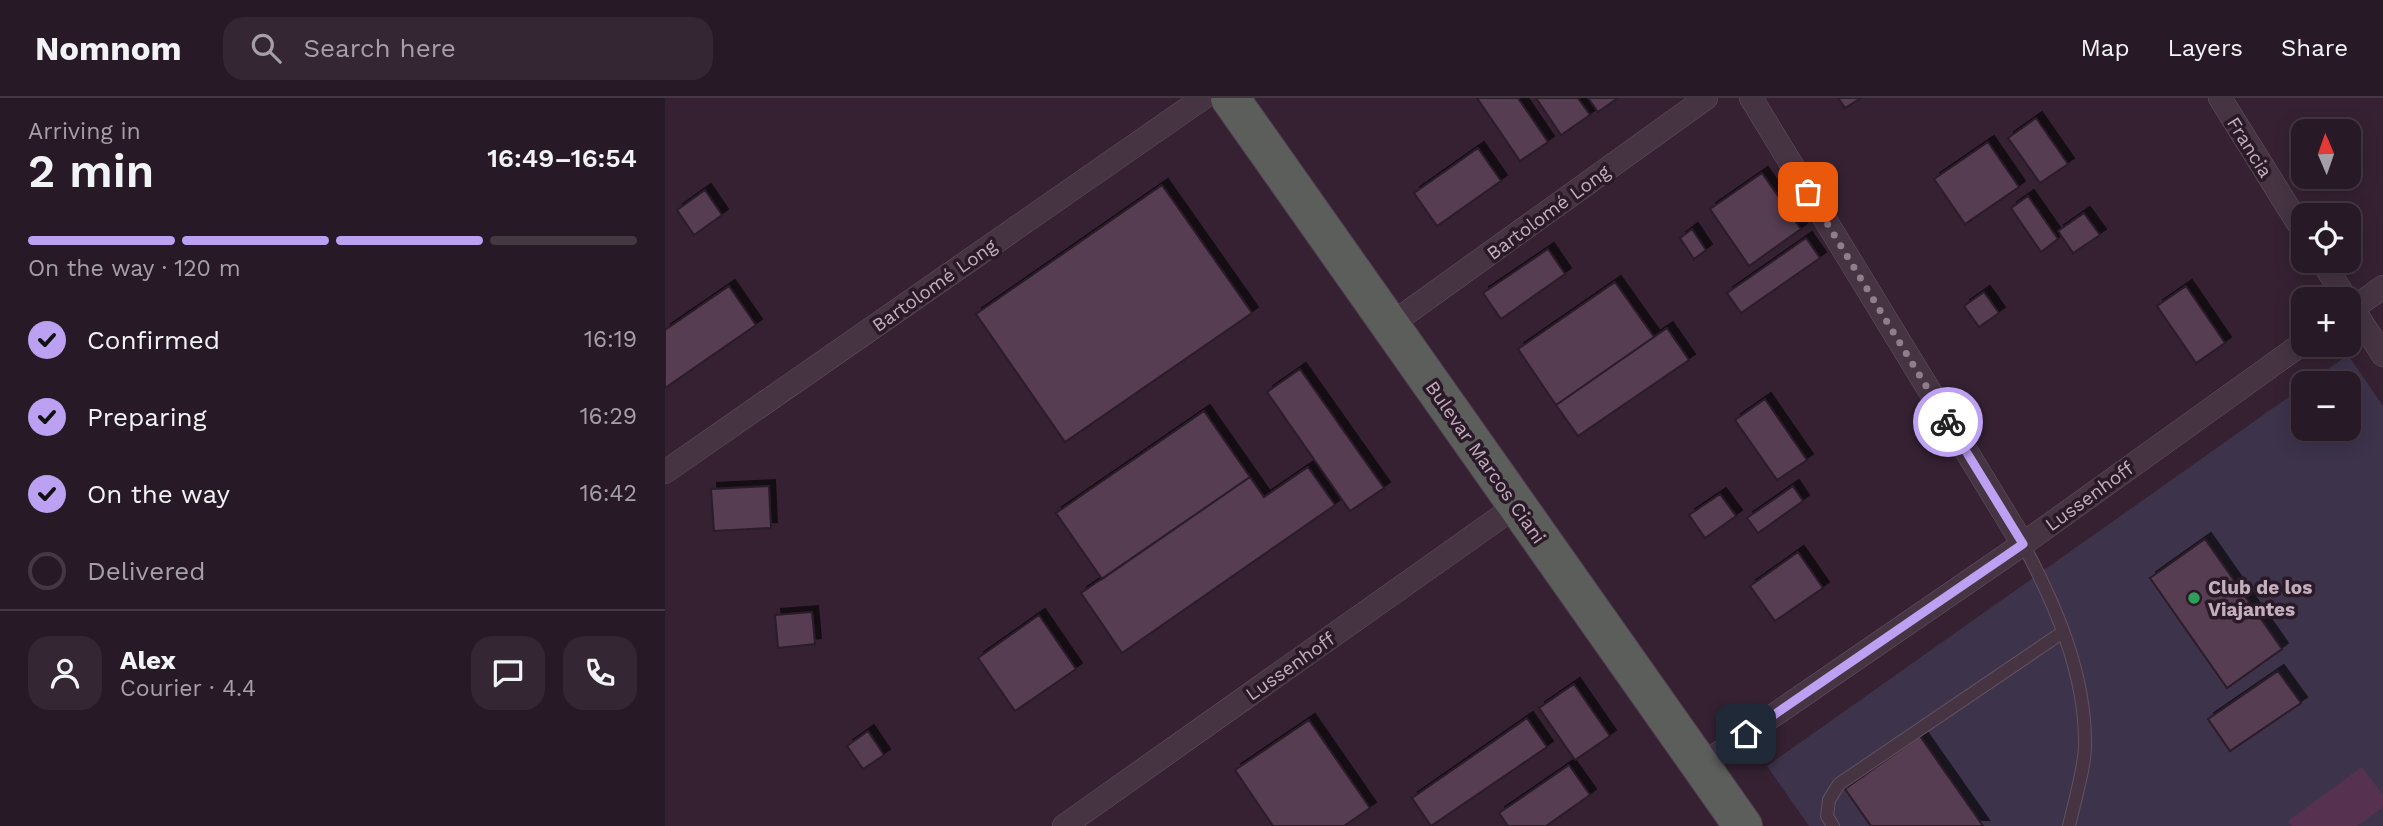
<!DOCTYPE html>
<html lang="en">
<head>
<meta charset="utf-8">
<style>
	body { margin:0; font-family:"Work Sans",sans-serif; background:#342632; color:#f1f3f6; height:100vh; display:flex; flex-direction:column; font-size:26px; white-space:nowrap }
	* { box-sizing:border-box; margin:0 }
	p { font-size:23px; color:#a5a0a7 }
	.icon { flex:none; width:38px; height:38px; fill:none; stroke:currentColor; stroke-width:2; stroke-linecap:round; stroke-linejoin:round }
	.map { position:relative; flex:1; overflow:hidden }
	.panel { display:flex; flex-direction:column; background:#281926; width:665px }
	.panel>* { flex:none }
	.needle { width:46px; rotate:358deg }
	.tools { position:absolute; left:1626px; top:21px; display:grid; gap:14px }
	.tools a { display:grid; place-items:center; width:70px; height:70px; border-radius:14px; background:#281926; box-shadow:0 4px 18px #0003,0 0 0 2px #443843; font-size:35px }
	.pin { position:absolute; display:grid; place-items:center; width:60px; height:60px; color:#fff; margin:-30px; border-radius:14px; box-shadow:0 4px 10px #0006 }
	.courier { position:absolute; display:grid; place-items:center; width:70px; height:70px; margin:-35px; border:5px solid #bca0f2; border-radius:50%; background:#fff; color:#222; box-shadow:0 2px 9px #0007 }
	.headline em { font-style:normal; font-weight:600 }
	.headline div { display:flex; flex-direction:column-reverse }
	.headline { display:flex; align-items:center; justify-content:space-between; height:119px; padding:0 28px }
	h1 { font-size:46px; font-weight:600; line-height:52px }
	.bar { display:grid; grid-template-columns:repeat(4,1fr); gap:10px 7px; align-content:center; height:84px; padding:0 28px }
	.bar i { height:9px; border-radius:5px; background:#443843 }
	.bar .selected { background:#bca0f2 }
	.bar p { grid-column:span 4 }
	.line { display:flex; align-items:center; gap:18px; padding:0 28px; border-top:2px solid #443843 }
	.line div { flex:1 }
	.round { display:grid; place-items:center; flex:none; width:74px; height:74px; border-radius:21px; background:#342632 }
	ol { padding:0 28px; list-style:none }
	li { display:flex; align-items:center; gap:21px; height:77px }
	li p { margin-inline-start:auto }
	li .icon { padding:7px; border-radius:50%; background:#bca0f2; color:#111; stroke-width:4 }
	li:last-child { color:#a5a0a7 }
	li i { width:38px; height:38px; border:4px solid #443843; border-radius:50% }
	header { display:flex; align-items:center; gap:42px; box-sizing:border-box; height:98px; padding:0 35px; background:#281926; border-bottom:2px solid #443843 }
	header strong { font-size:33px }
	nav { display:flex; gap:38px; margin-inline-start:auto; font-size:24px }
	.search { width:490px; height:63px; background:#342632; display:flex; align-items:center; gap:18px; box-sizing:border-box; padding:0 24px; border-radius:21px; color:#a5a0a7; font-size:26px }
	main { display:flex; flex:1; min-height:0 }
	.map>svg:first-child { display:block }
	.green { fill:#3d344c }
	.water { fill:#573150 }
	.building { fill:#563d51; stroke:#2c1b29; stroke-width:2; filter:url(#shadow) }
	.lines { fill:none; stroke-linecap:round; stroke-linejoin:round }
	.service-casing { stroke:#645160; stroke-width:14 }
	.minor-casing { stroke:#645160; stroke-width:24 }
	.trunk-casing { stroke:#503e4d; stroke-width:40 }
	.service { stroke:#463443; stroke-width:12 }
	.minor { stroke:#463443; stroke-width:23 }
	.trunk { stroke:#5c5e5c; stroke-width:38 }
	.done { stroke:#917d8d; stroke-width:7; stroke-dasharray:0 12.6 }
	.route { stroke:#bca0f2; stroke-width:9 }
	.leisure-dot { fill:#2e9e5b; stroke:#2a1927; stroke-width:2.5 }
	.labels { text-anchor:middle; stroke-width:7; stroke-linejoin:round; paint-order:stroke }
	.street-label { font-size:19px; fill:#c3aebe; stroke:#2a1927 }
	.poi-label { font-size:19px; font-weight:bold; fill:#c3aebe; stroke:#2a1927; text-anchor:start }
</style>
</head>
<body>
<header>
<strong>Nomnom</strong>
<div class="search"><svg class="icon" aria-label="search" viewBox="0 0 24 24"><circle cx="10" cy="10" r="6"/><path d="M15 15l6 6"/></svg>Search here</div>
<nav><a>Map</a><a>Layers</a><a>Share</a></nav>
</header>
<main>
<section class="panel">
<div class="headline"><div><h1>2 min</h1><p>Arriving in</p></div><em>16:49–16:54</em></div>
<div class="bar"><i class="selected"></i><i class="selected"></i><i class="selected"></i><i></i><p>On the way · 120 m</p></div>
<ol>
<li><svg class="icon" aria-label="check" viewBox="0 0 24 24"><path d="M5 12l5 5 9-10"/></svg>Confirmed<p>16:19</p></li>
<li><svg class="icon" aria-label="check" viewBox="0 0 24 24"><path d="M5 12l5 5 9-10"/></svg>Preparing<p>16:29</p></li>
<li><svg class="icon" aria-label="check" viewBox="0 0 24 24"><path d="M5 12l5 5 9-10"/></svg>On the way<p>16:42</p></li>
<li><i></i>Delivered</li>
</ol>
<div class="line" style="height:126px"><a class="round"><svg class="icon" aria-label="person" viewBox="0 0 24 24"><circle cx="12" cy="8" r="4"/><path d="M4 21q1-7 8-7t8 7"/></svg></a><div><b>Alex</b><p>Courier · 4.4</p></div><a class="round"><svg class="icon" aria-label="chat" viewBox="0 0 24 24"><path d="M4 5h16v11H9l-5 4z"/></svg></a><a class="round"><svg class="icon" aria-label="phone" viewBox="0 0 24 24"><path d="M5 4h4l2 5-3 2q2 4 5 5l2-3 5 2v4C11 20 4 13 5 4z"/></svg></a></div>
</section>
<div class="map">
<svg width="1718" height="728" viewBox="0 0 1718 728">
	<defs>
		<filter id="shadow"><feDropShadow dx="6" dy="-6" stdDeviation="0" flood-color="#0009"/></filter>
	</defs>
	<rect width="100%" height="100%" fill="#352132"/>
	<path class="green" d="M1683,257L1718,308V728H1144L1102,668L1638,289V331H1684V285H1643Z"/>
	<path class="water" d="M1697,669L1718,697V709L1692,728H1627L1623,723Z"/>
	<path class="building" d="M812,0H853L883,44L855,63Z
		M871,0H913L925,17L896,37Z
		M923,0H953L933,14Z
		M1173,0H1196L1180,10Z
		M1371,20L1403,66L1375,85L1343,40Z
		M1323,44L1354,89L1300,126L1269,81Z
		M813,50L836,83L772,128L749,95Z
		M1097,75L1136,131L1084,168L1045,111Z
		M497,87L587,215L400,344L311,216Z
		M40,92L57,117L29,137L12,112Z
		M1363,98L1393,141L1376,154L1346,110Z
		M1419,115L1435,137L1408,155L1393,133Z
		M1027,131L1041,152L1029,161L1015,140Z
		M1141,140L1155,160L1076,215L1062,195Z
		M883,151L900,176L836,221L818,195Z
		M950,184L989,239L891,307L853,251Z
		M64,188L91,227L0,290V232Z
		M1521,188L1560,245L1531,265L1492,208Z
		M1319,194L1334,215L1314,229L1299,208Z
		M1002,230L1024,262L913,338L891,307Z
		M635,271L719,390L685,413L602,294Z
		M1100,301L1142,362L1112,382L1070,322Z
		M539,313L585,379L437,481L391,415Z
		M643,369L670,407L457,555L416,495L585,379L599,399Z
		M104,388L106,430L49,433L46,391Z
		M1128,388L1138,403L1093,435L1082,420Z
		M1055,396L1071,418L1040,440L1024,417Z
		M1540,441L1617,551L1562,590L1485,480Z
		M1133,454L1158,490L1110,523L1085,488Z
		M147,514L150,546L113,550L110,517Z
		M374,517L411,571L350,613L313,560Z
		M1613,573L1636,605L1565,653L1543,621Z
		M909,586L945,638L910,662L874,610Z
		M862,620L882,649L766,728L747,700Z
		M644,622L705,710L679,728H608L570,672Z
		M203,633L219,657L198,671L182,648Z
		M1255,638L1318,728H1206L1180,691Z
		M904,667L925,697L881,728H843L834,715Z"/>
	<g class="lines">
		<g class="service-casing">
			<path id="service" d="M1358,446C1390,506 1420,574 1420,644C1421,666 1409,705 1404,728
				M1168,728L1162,718L1164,702L1174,686L1398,534"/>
		</g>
		<g class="minor-casing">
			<path id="minor" d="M1086,0L1358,446
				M1555,0L1638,133
				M1657,163L1681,201
				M1684,205L1718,257
				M1684,213L1718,189
				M725,227L1041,0
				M0,374L538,0
				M1035,668L1358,446L1638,245
				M399,728L851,408"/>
		</g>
		<g class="trunk-casing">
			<path id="trunk" d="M565,0L1078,728"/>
		</g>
		<use href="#service" class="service"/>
		<use href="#minor" class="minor"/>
		<use href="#trunk" class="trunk"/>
	</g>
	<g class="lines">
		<path class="done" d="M1143,94L1283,324"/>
		<path class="route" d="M1081,636L1358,446L1283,324"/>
	</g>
	<circle class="leisure-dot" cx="1529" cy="500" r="7"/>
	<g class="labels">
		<g class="street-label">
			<text transform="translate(1585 49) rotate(58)" y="7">Francia</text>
			<text transform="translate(883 114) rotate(-36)" y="7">Bartolomé Long</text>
			<text transform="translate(269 187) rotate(-35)" y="7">Bartolomé Long</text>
			<text transform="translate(821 364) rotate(55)" y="7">Bulevar Marcos Ciani</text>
			<text transform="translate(1424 398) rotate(-36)" y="7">Lussenhoff</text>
			<text transform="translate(625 568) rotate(-35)" y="7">Lussenhoff</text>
		</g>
		<g class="poi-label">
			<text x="1543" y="496">Club de los<tspan x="1543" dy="22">Viajantes</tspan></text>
		</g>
	</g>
</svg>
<div class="tools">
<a><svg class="needle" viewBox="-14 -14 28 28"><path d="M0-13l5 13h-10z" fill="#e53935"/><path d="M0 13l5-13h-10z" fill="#a5a0a7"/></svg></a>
<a><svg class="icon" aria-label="locate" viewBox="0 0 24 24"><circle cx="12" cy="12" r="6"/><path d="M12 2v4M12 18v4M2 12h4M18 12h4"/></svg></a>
<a>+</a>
<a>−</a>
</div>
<div class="pin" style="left:1143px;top:94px;background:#ea580c"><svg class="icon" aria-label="bag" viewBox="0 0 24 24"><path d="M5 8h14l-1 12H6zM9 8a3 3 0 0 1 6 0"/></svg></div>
<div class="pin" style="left:1081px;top:636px;background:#1f2937"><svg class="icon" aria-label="home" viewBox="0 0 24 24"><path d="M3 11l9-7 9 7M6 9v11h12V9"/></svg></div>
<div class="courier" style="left:1283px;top:324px"><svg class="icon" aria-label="bike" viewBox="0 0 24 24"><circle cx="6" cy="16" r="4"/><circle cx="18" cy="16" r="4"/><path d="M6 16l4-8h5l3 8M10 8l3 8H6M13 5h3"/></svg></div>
</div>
</main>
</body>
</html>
